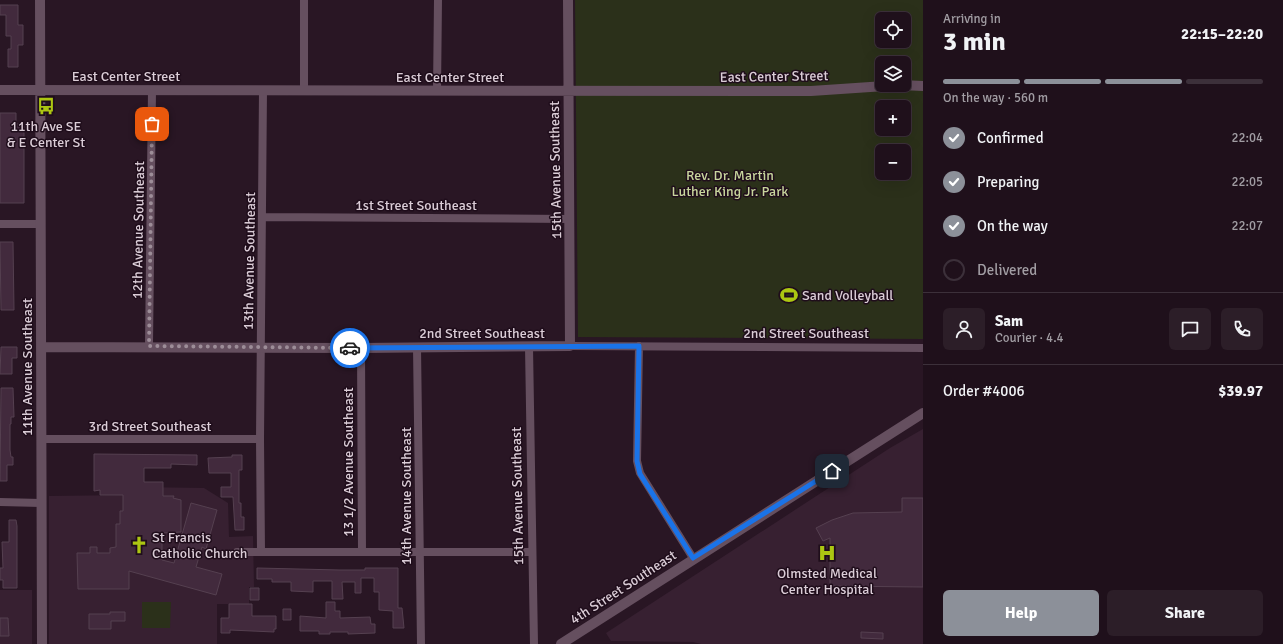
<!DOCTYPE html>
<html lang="en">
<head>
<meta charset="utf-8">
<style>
	body { margin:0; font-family:Signika,sans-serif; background:#2c1e28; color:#f1f3f6; height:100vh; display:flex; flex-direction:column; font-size:15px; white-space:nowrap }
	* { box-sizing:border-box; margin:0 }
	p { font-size:13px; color:#a19da3 }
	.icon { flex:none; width:22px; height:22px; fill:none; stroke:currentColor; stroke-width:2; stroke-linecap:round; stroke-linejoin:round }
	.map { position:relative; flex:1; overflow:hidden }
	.panel { display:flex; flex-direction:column; background:#1f101b; width:360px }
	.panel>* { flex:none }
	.buttons { position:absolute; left:875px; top:12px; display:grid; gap:8px }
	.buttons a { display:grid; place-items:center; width:36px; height:36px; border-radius:6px; background:#1f101b; box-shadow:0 4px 16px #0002,0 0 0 1px #3c303a; font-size:20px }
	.pin { position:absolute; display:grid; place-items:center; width:34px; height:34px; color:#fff; margin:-17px; border-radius:8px; box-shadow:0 2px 6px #0006 }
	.courier { position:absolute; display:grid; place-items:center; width:40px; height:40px; margin:-20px; border:3px solid #1a73e8; border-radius:50%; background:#fff; color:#222; box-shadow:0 1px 5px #0007 }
	.summary em { font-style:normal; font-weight:700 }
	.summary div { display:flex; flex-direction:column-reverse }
	.summary { display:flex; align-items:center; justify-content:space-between; height:68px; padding:0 20px }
	h1 { font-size:26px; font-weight:700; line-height:30px }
	.bar { display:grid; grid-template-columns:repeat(4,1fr); gap:6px 4px; align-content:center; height:48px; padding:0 20px }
	.bar i { height:5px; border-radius:3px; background:#3c303a }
	.bar .on { background:#8c9099 }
	.bar p { grid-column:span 4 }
	.line { display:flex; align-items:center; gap:10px; padding:0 20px; border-top:1px solid #3c303a }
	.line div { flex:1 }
	.round { display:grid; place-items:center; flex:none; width:42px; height:42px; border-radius:6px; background:#2c1e28 }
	ol { padding:0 20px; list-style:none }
	li { display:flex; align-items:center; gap:12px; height:44px }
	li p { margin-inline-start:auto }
	li .icon { padding:4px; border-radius:50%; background:#8c9099; color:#fff; stroke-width:4 }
	li:last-child { color:#a19da3 }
	li i { width:22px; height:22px; border:2px solid #3c303a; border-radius:50% }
	.button { display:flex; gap:8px; margin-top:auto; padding:8px 20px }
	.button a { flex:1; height:46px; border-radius:6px; background:#8c9099; color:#fff; font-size:16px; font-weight:700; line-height:46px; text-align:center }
	.button a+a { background:#2c1e28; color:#f1f3f6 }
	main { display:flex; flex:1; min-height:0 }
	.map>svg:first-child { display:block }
	.built { fill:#372031 }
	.green { fill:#2b301a; fill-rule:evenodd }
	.building { fill:#422a3d; stroke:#554050 }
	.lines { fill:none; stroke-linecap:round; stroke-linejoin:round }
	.street { stroke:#654f5f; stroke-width:8 }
	.secondary { stroke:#654f5f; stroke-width:10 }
	.done { stroke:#9d8d98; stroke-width:4; stroke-dasharray:0 7.2 }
	.route { stroke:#1a73e8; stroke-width:5 }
	.labels { text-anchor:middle; stroke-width:3; stroke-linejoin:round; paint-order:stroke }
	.street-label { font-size:14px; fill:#dbcdd7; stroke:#1f0d1b }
	.poi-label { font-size:14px; fill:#dbcdd7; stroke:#1f0d1b }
	.park-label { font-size:14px; fill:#c8d69d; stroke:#1f0d1b }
</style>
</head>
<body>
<main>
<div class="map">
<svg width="923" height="644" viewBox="0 0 923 644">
	<rect width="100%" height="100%" fill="#291624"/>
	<path class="built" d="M923,429V644H701L693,642L611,641L606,633L890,448Z
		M136,487L204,488L228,503L229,537L253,536L254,587H249V604H217V644H49V496L132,495Z
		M0,590H32V644H0Z"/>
	<path class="green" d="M575,0H923V339L578,337ZM882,19H904V41H882ZM882,63H904V85H882ZM882,107H904V129H882ZM882,151H904V173H882Z
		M142,602H171L170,628H142Z"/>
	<path class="building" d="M0,5H18V25H23V45H18V67H8V49H11V36H6V15H0Z
		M0,113H16V124H24V203H0Z
		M0,242H13L14,310H1Z
		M1,347H17V358H12V374H0Z
		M1,388H13L14,417H11V424H10V450L11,457H13V465H7V481H0Z
		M94,454L197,455V465L171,464V468H144V482H163V496H174L173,498L181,500V532L162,533V560L174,563L191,503L217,510L206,549L202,547L196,567L222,574L216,595L129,571V589H78L77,553H90V547H97V553H110V548L116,547V524H120V511H123V495H100V490L94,491Z
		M232,455H242V470H239V503H241V517H244V530H235L233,497H221V487H231V473H209L208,458L232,457Z
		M902,498H923V587L830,586V538L823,541L816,528L832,520L853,513L902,512Z
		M9,520H16L17,526V588H3V580H0V568H3L2,542H9Z
		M257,568L340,570H365V568H398V608H402L404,628H393V611L379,610V592H374V578H361V593H355V582H342L343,599H332V581H313V592L291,591V582H272V579H257Z
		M250,588H259V600H250Z
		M326,602H335V611H340V618L370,617L371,624H375V633L348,634V632H330V634H319V631H300V616L326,618Z
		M229,604H252V616H276V629H274V632L230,630V633H221V618H229Z
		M283,609H291V620H283Z
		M110,612H125V621H111V629H89V614H110Z
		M0,618H8L9,636H0Z
		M861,632L883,633V639L861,638Z"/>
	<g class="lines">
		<path class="street" d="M304,90V0
			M437,91L438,0
			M263,217L569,219
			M0,224H40
			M149,346L152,90
			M570,346L923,348
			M639,346L637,461L640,473L693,558
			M417,347L421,644
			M529,347L534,644
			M361,348L362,552
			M41,439H260
			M0,502L41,503
			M261,551L260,439L263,90
			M237,552H532"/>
		<path class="secondary" d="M40,0L42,644
			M901,85L923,86
			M0,90L811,91L900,85
			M41,347L361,348L570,346L568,0
			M561,644L923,413"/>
	</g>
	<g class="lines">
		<path class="done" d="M152,124L149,346L350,348"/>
		<path class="route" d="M350,348L639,346L637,461L640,474L693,558L832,471"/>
	</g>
	<defs>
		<g id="bus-bare" transform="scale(1.38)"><path d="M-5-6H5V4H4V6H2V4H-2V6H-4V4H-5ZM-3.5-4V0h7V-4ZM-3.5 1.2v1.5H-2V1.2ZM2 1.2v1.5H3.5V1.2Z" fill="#acc612" stroke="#1f0d1b" stroke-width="2.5" paint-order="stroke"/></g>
		<g id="stadium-bare" transform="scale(1.38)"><path d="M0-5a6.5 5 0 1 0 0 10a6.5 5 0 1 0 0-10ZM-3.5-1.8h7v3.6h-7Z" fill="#acc612" stroke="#1f0d1b" stroke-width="2.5" paint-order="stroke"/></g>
		<g id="church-bare" transform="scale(1.38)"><path d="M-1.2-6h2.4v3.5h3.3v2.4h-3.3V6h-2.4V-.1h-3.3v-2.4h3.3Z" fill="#acc612" stroke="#1f0d1b" stroke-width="2.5" paint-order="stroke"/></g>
		<g id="hospital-bare" transform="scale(1.38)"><path d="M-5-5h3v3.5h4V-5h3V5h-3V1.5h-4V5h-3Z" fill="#acc612" stroke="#1f0d1b" stroke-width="2.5" paint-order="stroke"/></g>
	</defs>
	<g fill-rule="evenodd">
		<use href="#bus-bare" x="46" y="106"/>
		<use href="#stadium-bare" x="789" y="295"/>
		<use href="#church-bare" x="139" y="545"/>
		<use href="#hospital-bare" x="827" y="553"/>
	</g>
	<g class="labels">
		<g class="street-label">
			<text x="126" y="81">East Center Street</text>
			<text transform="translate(774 76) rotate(-1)" y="5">East Center Street</text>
			<text x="450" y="82">East Center Street</text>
			<text transform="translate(555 170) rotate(-91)" y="5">15th Avenue Southeast</text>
			<text x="416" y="210">1st Street Southeast</text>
			<text transform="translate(138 230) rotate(-89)" y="5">12th Avenue Southeast</text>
			<text transform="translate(249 261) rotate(-89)" y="5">13th Avenue Southeast</text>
			<text x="482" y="338">2nd Street Southeast</text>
			<text x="806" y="338">2nd Street Southeast</text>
			<text transform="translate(27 367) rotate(-90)" y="5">11th Avenue Southeast</text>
			<text x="150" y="431">3rd Street Southeast</text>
			<text transform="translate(348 462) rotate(-90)" y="5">13 1/2 Avenue Southeast</text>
			<text transform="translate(406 496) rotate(-90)" y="5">14th Avenue Southeast</text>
			<text transform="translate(517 496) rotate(-91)" y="5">15th Avenue Southeast</text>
			<text transform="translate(623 587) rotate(-33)" y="5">4th Street Southeast</text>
		</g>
		<g class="poi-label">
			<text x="46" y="131">11th Ave SE<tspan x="46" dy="16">&amp; E Center St</tspan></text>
			<text x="802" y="300" text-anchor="start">Sand Volleyball</text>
			<text x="152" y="542" text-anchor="start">St Francis<tspan x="152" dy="16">Catholic Church</tspan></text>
			<text x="827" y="578">Olmsted Medical<tspan x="827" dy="16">Center Hospital</tspan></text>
		</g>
		<g class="park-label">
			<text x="730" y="180">Rev. Dr. Martin<tspan x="730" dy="16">Luther King Jr. Park</tspan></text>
		</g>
	</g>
</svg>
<div class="buttons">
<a><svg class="icon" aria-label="locate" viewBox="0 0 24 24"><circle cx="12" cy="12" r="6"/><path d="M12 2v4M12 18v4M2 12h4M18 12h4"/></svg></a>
<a><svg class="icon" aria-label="layers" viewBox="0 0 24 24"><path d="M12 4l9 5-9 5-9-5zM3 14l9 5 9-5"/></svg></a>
<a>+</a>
<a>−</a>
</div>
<div class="pin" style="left:152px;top:124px;background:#ea580c"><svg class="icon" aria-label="bag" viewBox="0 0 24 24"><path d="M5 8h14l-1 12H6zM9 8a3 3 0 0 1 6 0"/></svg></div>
<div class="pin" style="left:832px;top:471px;background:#1f2937"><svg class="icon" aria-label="home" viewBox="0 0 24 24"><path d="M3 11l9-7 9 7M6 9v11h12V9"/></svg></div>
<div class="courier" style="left:350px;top:348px"><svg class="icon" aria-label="car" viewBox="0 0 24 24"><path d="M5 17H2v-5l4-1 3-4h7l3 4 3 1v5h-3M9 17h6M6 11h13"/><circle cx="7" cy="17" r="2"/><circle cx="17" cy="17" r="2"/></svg></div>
</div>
<section class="panel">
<div class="summary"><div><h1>3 min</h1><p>Arriving in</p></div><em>22:15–22:20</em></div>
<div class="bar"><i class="on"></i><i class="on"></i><i class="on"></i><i></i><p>On the way · 560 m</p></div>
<ol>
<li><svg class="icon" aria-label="check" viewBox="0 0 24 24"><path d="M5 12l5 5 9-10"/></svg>Confirmed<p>22:04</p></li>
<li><svg class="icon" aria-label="check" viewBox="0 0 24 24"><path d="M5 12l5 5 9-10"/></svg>Preparing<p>22:05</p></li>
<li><svg class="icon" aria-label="check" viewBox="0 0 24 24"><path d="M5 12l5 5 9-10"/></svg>On the way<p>22:07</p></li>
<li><i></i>Delivered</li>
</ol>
<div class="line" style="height:72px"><a class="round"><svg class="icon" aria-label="person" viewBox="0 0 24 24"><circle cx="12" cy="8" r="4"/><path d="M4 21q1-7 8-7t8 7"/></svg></a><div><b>Sam</b><p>Courier · 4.4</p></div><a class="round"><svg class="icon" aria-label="chat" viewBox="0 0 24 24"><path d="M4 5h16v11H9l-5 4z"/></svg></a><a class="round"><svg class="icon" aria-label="phone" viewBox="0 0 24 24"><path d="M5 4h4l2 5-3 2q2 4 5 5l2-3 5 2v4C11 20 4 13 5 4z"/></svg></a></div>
<div class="line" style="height:52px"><div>Order #4006</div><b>$39.97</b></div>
<div class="button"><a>Help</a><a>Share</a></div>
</section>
</main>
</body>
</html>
